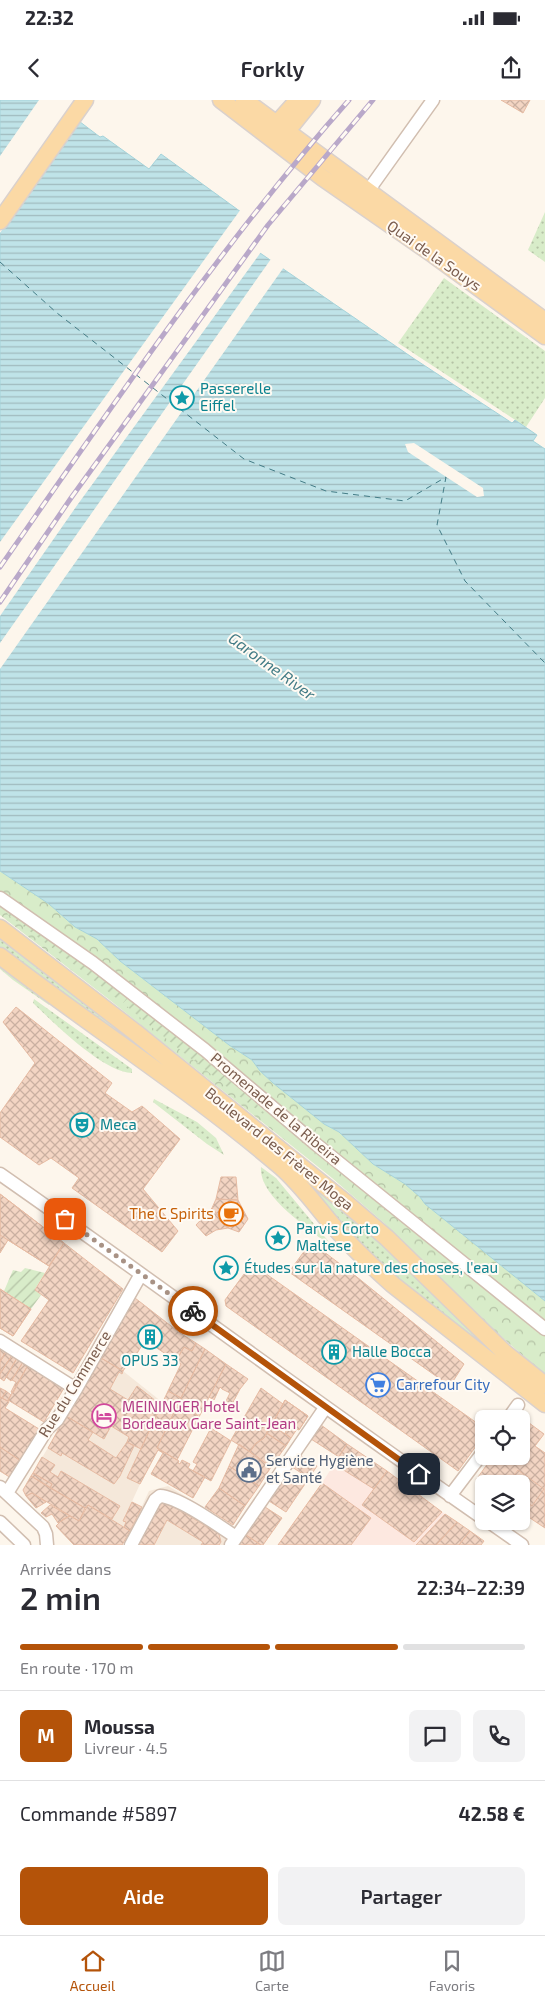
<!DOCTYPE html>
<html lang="fr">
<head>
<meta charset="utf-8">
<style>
	body { margin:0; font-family:"Exo 2",sans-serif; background:#f2f2f3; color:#2b2b33; height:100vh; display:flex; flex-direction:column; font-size:19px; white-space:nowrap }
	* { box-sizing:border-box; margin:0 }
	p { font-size:16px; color:#7c7c81 }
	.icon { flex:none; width:28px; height:28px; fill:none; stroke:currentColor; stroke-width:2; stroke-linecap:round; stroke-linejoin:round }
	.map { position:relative; height:1445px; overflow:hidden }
	.details { display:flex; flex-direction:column; background:#fff; flex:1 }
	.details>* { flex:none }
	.controls { position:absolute; left:475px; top:1310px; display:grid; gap:10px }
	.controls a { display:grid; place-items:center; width:55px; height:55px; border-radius:8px; background:#fff; box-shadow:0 1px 4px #0004; font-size:25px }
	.pin { position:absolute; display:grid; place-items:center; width:42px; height:42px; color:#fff; margin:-21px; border-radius:10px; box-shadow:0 2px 8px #0006 }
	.courier { position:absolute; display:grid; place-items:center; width:50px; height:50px; margin:-25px; border:4px solid #b45309; border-radius:50%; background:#fff; color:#222; box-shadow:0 1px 6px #0007 }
	.head em { font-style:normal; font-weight:600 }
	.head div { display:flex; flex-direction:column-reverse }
	.head { display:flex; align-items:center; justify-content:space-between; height:85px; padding:0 20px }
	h1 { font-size:32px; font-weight:600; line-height:38px }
	.bar { display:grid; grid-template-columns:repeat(4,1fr); gap:8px 5px; align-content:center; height:60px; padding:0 20px }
	.bar i { height:6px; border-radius:4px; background:#e1e1e2 }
	.bar .current { background:#b45309 }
	.bar p { grid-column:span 4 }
	.line { display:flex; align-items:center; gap:12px; padding:0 20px; border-top:1px solid #e1e1e2 }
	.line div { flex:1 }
	.round { display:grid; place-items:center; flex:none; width:52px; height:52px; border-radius:8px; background:#f2f2f3 }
	.button { display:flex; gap:10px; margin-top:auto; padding:10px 20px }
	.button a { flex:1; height:58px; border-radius:8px; background:#b45309; color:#fff; font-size:20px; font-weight:600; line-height:58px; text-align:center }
	.button a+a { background:#f2f2f3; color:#2b2b33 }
	.status { display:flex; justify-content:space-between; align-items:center; height:35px; padding:0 25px; background:#fff; direction:ltr }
	.status svg { height:14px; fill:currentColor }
	header { display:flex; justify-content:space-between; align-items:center; height:65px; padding:0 20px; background:#fff; font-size:22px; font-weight:600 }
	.menu { display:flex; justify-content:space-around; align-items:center; height:70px; border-top:1px solid #e1e1e2; background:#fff; font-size:14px; color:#7c7c81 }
	.menu a { display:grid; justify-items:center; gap:2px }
	.menu .current { color:#b45309 }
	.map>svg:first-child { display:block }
	.residential { fill:#f5e8da }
	.commercial { fill:#fde8e0 }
	.grass { fill:url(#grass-dots) }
	.forest { fill:url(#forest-crowns) }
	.garden { fill:url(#garden-furrows) }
	.water { fill:url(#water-rules); stroke:#a5d3da }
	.pier { fill:#fdf6ec }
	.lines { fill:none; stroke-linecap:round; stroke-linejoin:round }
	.ferry { stroke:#437c86; stroke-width:1; stroke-dasharray:6 5; stroke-linecap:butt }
	.building { fill:url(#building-cross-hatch); stroke:#e6bba3 }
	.minor-casing { stroke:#d1beb0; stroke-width:15 }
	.major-casing { stroke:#dad1cd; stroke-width:19 }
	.minor { stroke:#fff; stroke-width:12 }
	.major { stroke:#fbd9a5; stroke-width:16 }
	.rail-casing { stroke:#b9a8c9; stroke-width:5 }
	.rail { stroke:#fffaf3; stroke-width:3; stroke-dasharray:9; stroke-linecap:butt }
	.done { stroke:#a89285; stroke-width:5; stroke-dasharray:0 9 }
	.route { stroke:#b45309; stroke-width:6 }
	.labels { text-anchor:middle; stroke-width:4; stroke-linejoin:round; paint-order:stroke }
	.street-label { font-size:15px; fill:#7a5c4d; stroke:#fffaf3 }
	.culture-label { font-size:15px; fill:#0d838f; stroke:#fffaf3; text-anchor:start }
	.food-label { font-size:15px; fill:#c56008; stroke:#fffaf3; text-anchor:end }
	.shop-label { font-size:15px; fill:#366cbe; stroke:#fffaf3; text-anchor:start }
	.hotel-label { font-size:15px; fill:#b23c85; stroke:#fffaf3; text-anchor:start }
	.service-label { font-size:15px; fill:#4e5e75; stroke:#fffaf3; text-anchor:start }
	.water-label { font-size:16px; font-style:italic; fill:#437c86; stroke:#fffaf3 }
</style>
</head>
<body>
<div class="status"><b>22:32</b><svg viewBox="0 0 49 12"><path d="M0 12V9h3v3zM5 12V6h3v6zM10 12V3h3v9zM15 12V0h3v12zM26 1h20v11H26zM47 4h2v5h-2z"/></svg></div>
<header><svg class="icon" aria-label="back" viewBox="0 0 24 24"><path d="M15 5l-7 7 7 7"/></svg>Forkly<svg class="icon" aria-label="share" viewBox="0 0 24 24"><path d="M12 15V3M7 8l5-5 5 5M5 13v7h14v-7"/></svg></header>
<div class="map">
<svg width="545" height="1445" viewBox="0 0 545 1445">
	<defs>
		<pattern id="grass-dots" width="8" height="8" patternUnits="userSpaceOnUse" patternTransform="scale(1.25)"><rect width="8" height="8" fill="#d8ecc9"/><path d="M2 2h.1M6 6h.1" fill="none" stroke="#b4c2a5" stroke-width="1.8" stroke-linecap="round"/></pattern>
		<pattern id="forest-crowns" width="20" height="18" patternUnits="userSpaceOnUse" patternTransform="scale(1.25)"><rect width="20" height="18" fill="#d8ecc9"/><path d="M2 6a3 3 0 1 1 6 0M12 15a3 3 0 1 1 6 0" fill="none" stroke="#b4c2a5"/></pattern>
		<pattern id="garden-furrows" width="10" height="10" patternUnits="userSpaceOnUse" patternTransform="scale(1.25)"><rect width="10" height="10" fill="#d8ecc9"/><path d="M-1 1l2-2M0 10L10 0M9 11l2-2" fill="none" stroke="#b4c2a5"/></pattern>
		<pattern id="water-rules" width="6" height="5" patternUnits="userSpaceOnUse" patternTransform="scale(1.25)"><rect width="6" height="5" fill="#bfe3e8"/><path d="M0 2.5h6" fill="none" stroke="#a0bbbe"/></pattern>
		<pattern id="building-cross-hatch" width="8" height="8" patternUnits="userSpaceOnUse" patternTransform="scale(1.25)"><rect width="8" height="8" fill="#f3d5c3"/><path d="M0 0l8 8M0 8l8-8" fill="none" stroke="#cab0a1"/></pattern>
	</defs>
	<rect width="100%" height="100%" fill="#fdf6ec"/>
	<path class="residential" d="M101,1258L123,1271L162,1302L128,1378L140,1384L123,1421L126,1422L124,1427L88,1405L85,1408L51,1388L52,1384L33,1373Z
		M168,1386L233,1425L229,1438L224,1445H124L149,1391Z"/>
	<path class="commercial" d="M347,1344L445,1414L416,1445H278L322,1383Z"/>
	<path class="grass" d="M545,112V162L528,150Z
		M444,178L545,251V298L526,327L398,243Z
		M0,833L219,1006L0,849Z
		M0,863L51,902L49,905L13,880L0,869Z
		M34,899L132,969V973C103,972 54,923 33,903Z
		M154,999L197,1022L216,1038L224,1055L207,1044L153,1002Z
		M270,1048L346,1110L518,1273L376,1163Z
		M261,1067L276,1078L329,1142V1145C309,1128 258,1096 261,1067Z"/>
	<path class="forest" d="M0,771L49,804L75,827L97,839L120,861L229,945L252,960L260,971L273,983L324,1024L339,1032L373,1064L405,1084L420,1097L425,1104L545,1201V1275L478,1216L384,1123L332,1078L111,901L0,815Z"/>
	<path class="garden" d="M11,809L51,839L47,844L7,814Z
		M53,841L88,868L85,873L50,846Z
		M90,869L124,896L120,901L86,874Z
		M127,898L165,928L160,934L123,903Z
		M168,930L199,955L194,961L163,936Z
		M201,957L236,984L231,990L197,963Z
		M239,987L256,999L258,1007L268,1016L267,1017L235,993Z
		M25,1168L45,1173L35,1189L41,1195L31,1209L4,1191L13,1170L21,1172Z"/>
	<path class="water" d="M0,0H51L100,37L103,36L149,69L161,54L241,112L228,131L413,258L512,323L515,320L537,335L533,341L545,349V1201L425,1104L420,1097L405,1084L373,1064L339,1032L324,1024L273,983L260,971L252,960L229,945L120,861L97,839L75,827L49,804L0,771Z"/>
	<path class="pier" d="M39,0H55L80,19L0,133V56Z
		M241,109L243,113L231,131L261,152L78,404L0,516V442Z
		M271,159L284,167L0,569V543Z
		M414,343L483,388L484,396L477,397L408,352L405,344Z"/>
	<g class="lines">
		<path class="ferry" d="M0,162L57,213L244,359L326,391L405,401L446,377L437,425L465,481L545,563"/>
	</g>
	<path class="building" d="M501,0H530L523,13Z
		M16,907L112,983L105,993L132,1012L142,1006L180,1039L143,1089L178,1131L162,1152L72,1088L79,1078L51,1058L39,1065L0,1037V1013L35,963L3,922Z
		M221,1077H236L238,1100L216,1099Z
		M0,1094L64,1143L49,1166L8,1140L0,1153Z
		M0,1094L64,1143L49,1166L0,1135Z
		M216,1099L238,1100L248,1119L239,1132L228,1128L212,1108Z
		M212,1108L228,1128L216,1130L206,1136L196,1125Z
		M311,1142L352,1173L464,1264L450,1286L289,1172Z
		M64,1143L123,1189L73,1273L21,1241L49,1200L35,1190Z
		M250,1166H255L484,1328V1335L458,1371L226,1206L225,1200Z
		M0,1189L31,1209L13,1236L0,1228Z
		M0,1189L31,1209L13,1236L0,1228Z
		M135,1198L180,1233L196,1243L192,1251L184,1247L176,1261L145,1240L129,1267L127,1265L123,1271L101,1258Z
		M196,1243L205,1249L181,1298L168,1291L181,1264L176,1261L184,1247L192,1251Z
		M1,1248L6,1251L0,1262V1249Z
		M205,1249L226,1264L199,1317L179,1302Z
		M6,1251L12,1255L0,1274V1262Z
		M12,1255L17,1258L4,1281L0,1278V1274Z
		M17,1258L23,1262L11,1281L6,1277Z
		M101,1258L123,1271L122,1274L119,1272L110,1289L128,1300L137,1286L161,1305L141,1349L127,1342L129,1337L111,1326L104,1339L66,1316Z
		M23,1262L28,1265L13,1293L11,1292L16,1282L12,1280Z
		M226,1264L248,1279L240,1289L230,1308L224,1305L230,1293L222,1289L220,1287L214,1300L209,1297Z
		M28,1265L64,1288L44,1322L8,1300Z
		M0,1288L6,1291L2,1298L0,1297Z
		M261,1288L283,1304L264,1338L255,1344L250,1352L231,1340Z
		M6,1291L11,1295L8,1301L2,1298Z
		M168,1291L181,1298L157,1348L179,1361L178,1363L180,1364L182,1360L190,1364L188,1368L205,1377L193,1398L151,1374L163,1353L158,1350L140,1384L127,1378Z
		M0,1297L9,1302L5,1308L39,1329L21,1361L0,1347Z
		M285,1300L308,1316L299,1330L285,1321L279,1330L272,1325Z
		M285,1300L308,1316L299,1330L285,1321L279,1330L272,1325Z
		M179,1302L199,1317L177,1360L157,1348Z
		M66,1316L93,1332L88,1340L116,1358L127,1342L134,1346L120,1376L114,1384L62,1353L61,1356L48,1348Z
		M521,1317L544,1334L535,1346L545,1353V1428L521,1412V1384L484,1385L476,1380L493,1356H521Z
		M290,1324L297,1329L291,1338L285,1333Z
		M272,1325L291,1338L286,1346L266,1333Z
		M321,1325L347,1344L339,1357L311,1339Z
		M211,1328L231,1341L211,1381L193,1371L197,1364L193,1362Z
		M267,1333L286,1346L271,1367L250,1352L255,1344L264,1338Z
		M239,1344L271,1367L259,1386L229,1366Z
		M347,1344L387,1371L374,1389L334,1364Z
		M0,1347L21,1361L11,1378L0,1371Z
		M300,1355L317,1366L309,1378L292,1367Z
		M42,1357L55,1365L50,1372L58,1377L61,1371L120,1406L112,1419L88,1405L85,1408L50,1388L52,1384L33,1373Z
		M229,1366L259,1386L245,1406L219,1388Z
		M518,1370L544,1389L532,1406L521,1398V1384H508Z
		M387,1371L442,1412L414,1442L362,1405Z
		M33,1373L52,1384L50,1388L31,1376Z
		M288,1373L305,1384L286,1412L269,1401Z
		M31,1376L85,1408L79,1421L32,1393L26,1396L23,1390Z
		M322,1383L371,1418L351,1445H278Z
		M219,1388L245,1406L233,1425L205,1407Z
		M32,1393L46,1402L36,1408L26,1396Z
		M132,1402L142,1407L130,1431L124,1427L126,1422L123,1421Z
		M166,1402L219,1434L221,1442L219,1445H201L203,1442L167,1420L154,1445H137L158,1405Z
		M50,1405L59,1410L70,1416L58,1423L52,1414L46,1417L41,1413Z
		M88,1405L130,1431L122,1445H74L56,1426L63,1419L70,1416L79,1421Z
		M265,1407L282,1418L263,1445H261L246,1435Z
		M445,1414L457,1422L436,1445H416Z
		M457,1422L470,1431L459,1445H436Z
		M470,1431L484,1441L481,1445H459Z
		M246,1435L261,1445H239Z"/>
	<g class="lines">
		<g class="minor-casing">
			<path id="minor" d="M368,91L433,0
				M0,798L93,863L205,950L317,1045L545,1229
				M0,1074C162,1187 321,1306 484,1419
				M0,1241L76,1289
				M508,1319L518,1305
				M0,1387L43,1427L46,1434L47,1445
				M7,1393L47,1329L57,1320L76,1289L141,1174
				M450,1396L484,1351
				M488,1421L522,1445
				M0,1422L24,1445
				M131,1445L155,1400L160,1396C179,1397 219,1426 236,1437
				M231,1445L325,1308"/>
		</g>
		<g class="major-casing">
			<path id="major" d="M221,0L323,78L434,155L545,236
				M244,0L545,221
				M273,31L272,29L298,0
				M287,31L312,0
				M0,121L85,0
				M0,828L135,932L346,1103L387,1138L505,1253L545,1285
				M0,856C92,927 191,990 280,1066C301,1084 317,1107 335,1128C353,1148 372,1166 392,1184L545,1304"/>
		</g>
		<use href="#minor" class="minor"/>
		<use href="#major" class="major"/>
		<g class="rail-casing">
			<path id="rail" d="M0,467C111,308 220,146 349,0
				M0,502L71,398L268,125L373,0"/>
		</g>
		<use href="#rail" class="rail"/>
	</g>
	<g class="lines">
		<path class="done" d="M65,1119L193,1211"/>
		<path class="route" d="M193,1211L419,1374"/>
	</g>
	<defs>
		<g id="sight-ring" transform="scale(1.25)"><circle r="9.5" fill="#fffaf3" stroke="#0f9aa8" stroke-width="1.5"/><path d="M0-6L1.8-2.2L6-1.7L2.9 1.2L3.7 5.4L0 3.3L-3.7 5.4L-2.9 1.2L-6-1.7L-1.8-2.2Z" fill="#0f9aa8"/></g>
		<g id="theatre-ring" transform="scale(1.25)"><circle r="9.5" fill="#fffaf3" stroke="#0f9aa8" stroke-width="1.5"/><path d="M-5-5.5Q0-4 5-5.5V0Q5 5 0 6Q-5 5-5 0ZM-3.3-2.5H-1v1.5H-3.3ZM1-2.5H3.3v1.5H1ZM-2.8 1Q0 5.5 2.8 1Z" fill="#0f9aa8"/></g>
		<g id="cafe-ring" transform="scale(1.25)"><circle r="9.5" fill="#fffaf3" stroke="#e8710a" stroke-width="1.5"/><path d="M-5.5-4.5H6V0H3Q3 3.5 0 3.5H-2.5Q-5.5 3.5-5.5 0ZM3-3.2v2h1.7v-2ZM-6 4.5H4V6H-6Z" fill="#e8710a"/></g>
		<g id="building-ring" transform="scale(1.25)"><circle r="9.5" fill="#fffaf3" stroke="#0f9aa8" stroke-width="1.5"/><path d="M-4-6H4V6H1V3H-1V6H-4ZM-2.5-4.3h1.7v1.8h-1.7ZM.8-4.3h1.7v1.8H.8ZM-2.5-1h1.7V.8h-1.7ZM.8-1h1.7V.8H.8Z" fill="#0f9aa8"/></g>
		<g id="supermarket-ring" transform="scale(1.25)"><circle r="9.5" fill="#fffaf3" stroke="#3f7fe0" stroke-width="1.5"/><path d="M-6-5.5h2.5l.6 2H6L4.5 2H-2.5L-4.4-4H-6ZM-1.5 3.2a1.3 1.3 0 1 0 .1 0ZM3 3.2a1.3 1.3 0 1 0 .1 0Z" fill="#3f7fe0"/></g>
		<g id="hotel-ring" transform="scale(1.25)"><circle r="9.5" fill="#fffaf3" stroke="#d1479c" stroke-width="1.5"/><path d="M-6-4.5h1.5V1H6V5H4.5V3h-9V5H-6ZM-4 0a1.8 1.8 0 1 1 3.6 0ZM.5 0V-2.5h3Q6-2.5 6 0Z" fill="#d1479c"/></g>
		<g id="civic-ring" transform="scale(1.25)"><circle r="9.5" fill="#fffaf3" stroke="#5c6f8a" stroke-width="1.5"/><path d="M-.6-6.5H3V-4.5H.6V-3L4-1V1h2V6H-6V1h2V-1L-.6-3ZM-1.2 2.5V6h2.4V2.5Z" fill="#5c6f8a"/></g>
	</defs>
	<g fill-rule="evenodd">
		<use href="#sight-ring" x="182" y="298"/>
		<use href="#theatre-ring" x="82" y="1025"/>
		<use href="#cafe-ring" x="231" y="1114"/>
		<use href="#sight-ring" x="278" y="1138"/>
		<use href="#sight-ring" x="226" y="1168"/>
		<use href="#building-ring" x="150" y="1237"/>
		<use href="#building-ring" x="334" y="1252"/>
		<use href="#supermarket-ring" x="378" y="1285"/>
		<use href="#hotel-ring" x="104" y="1316"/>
		<use href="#civic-ring" x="249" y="1370"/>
	</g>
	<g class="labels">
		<g class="street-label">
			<text transform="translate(434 156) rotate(35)" y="5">Quai de la Souys</text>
			<text transform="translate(276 1009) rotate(40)" y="5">Promenade de la Ribeira</text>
			<text transform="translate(279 1049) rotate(39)" y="5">Boulevard des Frères Moga</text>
			<text transform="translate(75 1284) rotate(-58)" y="5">Rue du Commerce</text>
		</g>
		<g class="culture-label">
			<text x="200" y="294">Passerelle<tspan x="200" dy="17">Eiffel</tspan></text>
			<text x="100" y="1030">Meca</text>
			<text x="296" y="1134">Parvis Corto<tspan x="296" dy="17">Maltese</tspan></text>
			<text x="244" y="1173">Études sur la nature des choses, l'eau</text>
			<text x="352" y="1257">Halle Bocca</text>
			<text x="150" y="1266" text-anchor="middle">OPUS 33</text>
		</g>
		<g class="food-label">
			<text x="214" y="1119">The C Spirits</text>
		</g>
		<g class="shop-label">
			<text x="396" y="1290">Carrefour City</text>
		</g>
		<g class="hotel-label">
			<text x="122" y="1312">MEININGER Hotel<tspan x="122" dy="17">Bordeaux Gare Saint-Jean</tspan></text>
		</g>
		<g class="service-label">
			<text x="266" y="1366">Service Hygiène<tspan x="266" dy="17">et Santé</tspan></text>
		</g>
		<g class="water-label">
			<text transform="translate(272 566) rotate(36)" y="6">Garonne River</text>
		</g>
	</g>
</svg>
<div class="controls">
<a><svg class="icon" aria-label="locate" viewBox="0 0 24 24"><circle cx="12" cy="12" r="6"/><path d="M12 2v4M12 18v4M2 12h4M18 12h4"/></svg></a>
<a><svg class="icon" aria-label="layers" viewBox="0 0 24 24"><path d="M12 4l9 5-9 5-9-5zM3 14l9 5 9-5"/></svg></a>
</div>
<div class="pin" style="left:65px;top:1119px;background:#ea580c"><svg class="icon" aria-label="bag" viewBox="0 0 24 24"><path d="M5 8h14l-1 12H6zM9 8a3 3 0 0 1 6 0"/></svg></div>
<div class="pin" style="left:419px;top:1374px;background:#1f2937"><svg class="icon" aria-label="home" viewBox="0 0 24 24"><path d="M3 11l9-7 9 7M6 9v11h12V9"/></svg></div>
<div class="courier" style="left:193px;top:1211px"><svg class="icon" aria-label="bike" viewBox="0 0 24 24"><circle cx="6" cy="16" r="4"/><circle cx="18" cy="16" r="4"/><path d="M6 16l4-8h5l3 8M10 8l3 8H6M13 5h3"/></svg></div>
</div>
<section class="details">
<div class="head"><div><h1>2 min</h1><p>Arrivée dans</p></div><em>22:34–22:39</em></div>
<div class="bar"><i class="current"></i><i class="current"></i><i class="current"></i><i></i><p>En route · 170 m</p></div>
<div class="line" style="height:90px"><b class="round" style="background:#b45309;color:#fff">M</b><div><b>Moussa</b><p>Livreur · 4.5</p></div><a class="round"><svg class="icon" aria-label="chat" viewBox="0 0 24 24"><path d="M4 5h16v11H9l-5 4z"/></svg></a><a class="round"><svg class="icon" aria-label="phone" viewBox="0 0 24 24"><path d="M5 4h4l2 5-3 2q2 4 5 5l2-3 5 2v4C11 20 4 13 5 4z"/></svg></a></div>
<div class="line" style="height:65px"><div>Commande #5897</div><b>42.58 €</b></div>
<div class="button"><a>Aide</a><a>Partager</a></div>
</section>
<nav class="menu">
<a class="current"><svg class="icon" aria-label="home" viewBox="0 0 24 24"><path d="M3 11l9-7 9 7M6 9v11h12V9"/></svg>Accueil</a>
<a><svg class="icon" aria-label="map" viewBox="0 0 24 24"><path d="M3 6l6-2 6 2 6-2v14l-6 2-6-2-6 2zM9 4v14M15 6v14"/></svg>Carte</a>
<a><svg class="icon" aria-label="saved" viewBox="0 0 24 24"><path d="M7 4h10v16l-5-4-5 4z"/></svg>Favoris</a>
</nav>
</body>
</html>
